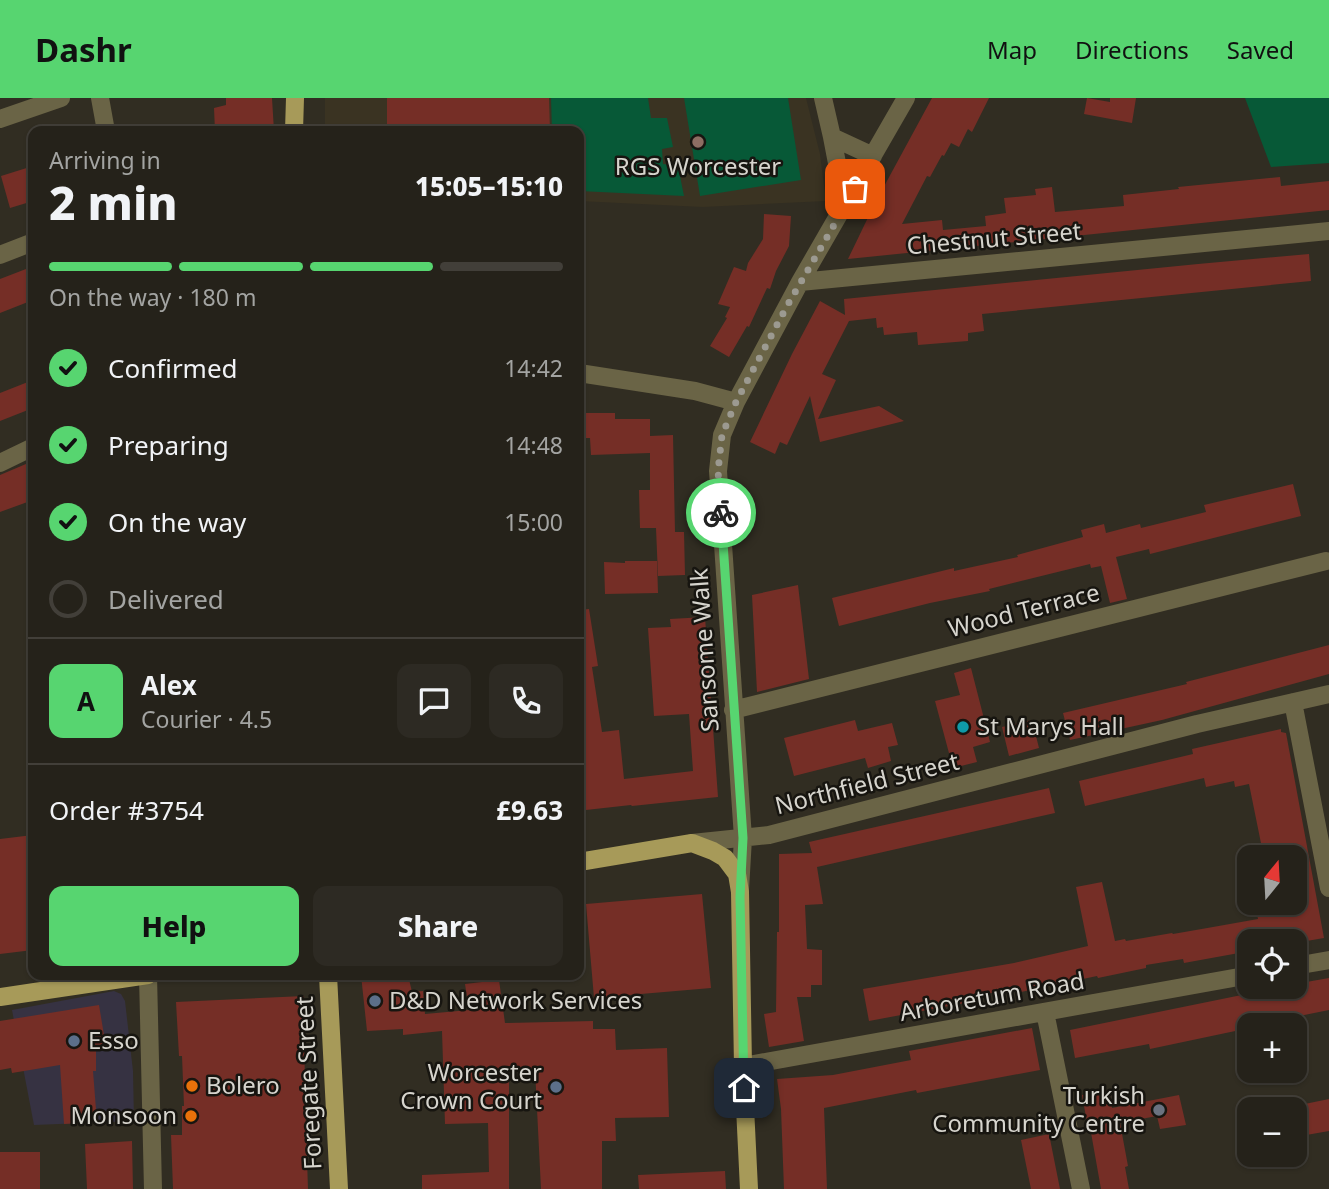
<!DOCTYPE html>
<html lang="en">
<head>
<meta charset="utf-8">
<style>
	body { margin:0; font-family:"Noto Sans",sans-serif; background:#2d2a23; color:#f1f3f6; height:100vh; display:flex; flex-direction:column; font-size:26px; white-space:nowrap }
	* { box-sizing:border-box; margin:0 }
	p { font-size:23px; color:#a3a4a2 }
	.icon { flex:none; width:38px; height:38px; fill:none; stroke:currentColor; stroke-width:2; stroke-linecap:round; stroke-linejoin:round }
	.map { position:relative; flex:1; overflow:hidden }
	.side { position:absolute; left:28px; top:28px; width:556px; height:854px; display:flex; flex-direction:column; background:#25221a; border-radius:14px; box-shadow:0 2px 5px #0004,0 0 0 2px #423f39 }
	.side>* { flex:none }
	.needle { width:46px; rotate:18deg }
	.controls { position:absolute; left:1237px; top:747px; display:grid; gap:14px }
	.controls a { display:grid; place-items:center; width:70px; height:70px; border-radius:14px; background:#25221a; box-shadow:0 2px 5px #0004,0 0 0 2px #423f39; font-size:35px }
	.pin { position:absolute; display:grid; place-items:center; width:60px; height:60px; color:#fff; margin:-30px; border-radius:14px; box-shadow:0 4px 10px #0006 }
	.courier { position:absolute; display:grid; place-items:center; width:70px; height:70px; margin:-35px; border:5px solid #57d570; border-radius:50%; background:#fff; color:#222; box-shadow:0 2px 9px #0007 }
	.head em { font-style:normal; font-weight:800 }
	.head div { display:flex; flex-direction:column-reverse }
	.head { display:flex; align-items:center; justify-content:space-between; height:119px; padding:0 21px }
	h1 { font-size:46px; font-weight:800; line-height:52px }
	.bar { display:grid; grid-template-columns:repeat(4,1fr); gap:10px 7px; align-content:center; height:84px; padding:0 21px }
	.bar i { height:9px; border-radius:5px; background:#423f39 }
	.bar .selected { background:#57d570 }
	.bar p { grid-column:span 4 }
	.line { display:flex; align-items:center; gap:18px; padding:0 21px; border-top:2px solid #423f39 }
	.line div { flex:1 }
	.round { display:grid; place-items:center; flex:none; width:74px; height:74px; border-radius:14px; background:#2d2a23 }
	ol { padding:0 21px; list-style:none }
	li { display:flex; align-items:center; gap:21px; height:77px }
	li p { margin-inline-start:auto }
	li .icon { padding:7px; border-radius:50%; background:#57d570; color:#111; stroke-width:4 }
	li:last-child { color:#a3a4a2 }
	li i { width:38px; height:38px; border:4px solid #423f39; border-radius:50% }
	.primary-button { display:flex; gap:14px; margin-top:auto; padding:14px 21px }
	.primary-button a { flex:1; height:80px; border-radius:14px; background:#57d570; color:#111; font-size:28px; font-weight:800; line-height:80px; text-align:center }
	.primary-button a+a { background:#2d2a23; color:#f1f3f6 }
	header { display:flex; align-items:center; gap:42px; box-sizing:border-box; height:98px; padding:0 35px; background:#57d570; color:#111 }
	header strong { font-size:33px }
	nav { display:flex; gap:38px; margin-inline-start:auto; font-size:24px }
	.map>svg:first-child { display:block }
	.commercial { fill:#363242 }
	.built { fill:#3a3322 }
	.green { fill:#075937 }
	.building { fill:#752e26 }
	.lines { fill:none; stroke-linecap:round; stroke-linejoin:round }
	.minor { stroke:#6a6446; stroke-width:18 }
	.primary { stroke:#a79a59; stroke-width:18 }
	.done { stroke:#9c9a91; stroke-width:7; stroke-dasharray:0 12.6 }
	.route { stroke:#57d570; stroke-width:9 }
	.education-dot { fill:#8d6e63; stroke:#171510; stroke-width:2.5 }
	.culture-dot { fill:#0f9aa8; stroke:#171510; stroke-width:2.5 }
	.service-dot { fill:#5c6f8a; stroke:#171510; stroke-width:2.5 }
	.food-dot { fill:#e8710a; stroke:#171510; stroke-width:2.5 }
	.worship-dot { fill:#6b7280; stroke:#171510; stroke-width:2.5 }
	.labels { text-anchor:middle; stroke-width:5; stroke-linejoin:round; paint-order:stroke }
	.poi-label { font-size:24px; fill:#d6d4cd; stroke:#171510; text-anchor:start }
	.street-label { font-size:24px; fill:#d6d4cd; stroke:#171510 }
</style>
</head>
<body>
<header>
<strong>Dashr</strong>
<nav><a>Map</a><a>Directions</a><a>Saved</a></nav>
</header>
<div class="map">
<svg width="1329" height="1091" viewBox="0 0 1329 1091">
	<rect width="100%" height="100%" fill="#312d22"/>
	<path class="commercial" d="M114,893L121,896L125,903L133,973L134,1023L34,1027L12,912Z"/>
	<path class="built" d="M325,0H806L820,56L826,103L703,109L579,103V33H325Z"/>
	<path class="green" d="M551,0H648L651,20H667L673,49L662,51L663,66L678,68L684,98L579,93V33H552Z
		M684,0H788L801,82L700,98Z
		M1245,0H1329V65L1271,69Z"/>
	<path class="building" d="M226,0H272L274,33H215L214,10L226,7Z
		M387,0H549L550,33H404L405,26H387Z
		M932,0H989L972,34L968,31L959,49L951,45L944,58L942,57L930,79L927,78L902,126L942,122L943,132L986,128L985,118L1006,115L1004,100L1036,97L1035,91L1052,89L1055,114L1124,108L1123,97L1179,91L1178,89L1280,79L1281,88L1329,83V112L848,161L875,105Z
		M1087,0L1110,4V0H1136L1132,25L1084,16Z
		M33,68V103L10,110L1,78Z
		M764,116L791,118L789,148L776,173L770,191L767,190L749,229L747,228L729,259L710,248L727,220L725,219L730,209L718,206L734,169L746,173L748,165L763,141Z
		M1309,156L1311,183L982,216L984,233L968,235V243L918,247L917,234L884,237L883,229L877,230L876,220L849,223L822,276L836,282L818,321L879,308L904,323L820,344L810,298L787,347L780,344L775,356L750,344L792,256L820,203L845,217L844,201L1198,166Z
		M26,171L33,189V202L0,215V181Z
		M33,282V310L0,323V295Z
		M579,315H615V321H650V338L673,337L675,434H684L685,477L658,478L656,430H640L639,392H650V355L591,357L590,340H579Z
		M33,363V402L0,414V377Z
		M1293,386L1301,418L1150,456L1149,451L1116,459L1127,501L1110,505L1101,468L1091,470L1090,466L989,491L990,493L930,505L839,528L832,500L954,470V473L1018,459L1017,457L1083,439L1081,432L1104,426L1106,435L1140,426L1141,430L1206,414L1204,407Z
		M625,463H657L658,495L605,496L604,464L625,465Z
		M798,487L809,581L757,594L752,497Z
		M589,511L598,568L592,569L602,634L619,632L624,681L693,673L689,616L654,618L648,530L671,529L670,521L705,519L718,699L632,708L631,707L586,712L579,663V512Z
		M1329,547V576L1162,622L1070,642L1063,615L1187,586L1186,584Z
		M971,570L990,644L973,649L977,664L953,670L935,603L960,597L954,575Z
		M855,622L858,633L892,625L898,647L888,649L891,663L868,670L865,660L794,678L784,640Z
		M1032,622L1039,650L1009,658L1002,629Z
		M1281,631V634L1286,635L1324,840L1295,845V844H1250V853L1184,865L1183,861L1146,867V870L1098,880L1097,878L1021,894L1020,890L964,900L965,905L869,923L863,891L1014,865L1088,848L1076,789L1102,784L1115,843L1125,841L1126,843L1172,835L1173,836L1213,829L1258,821L1257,816L1296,809L1295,760H1264L1249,686L1235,689L1234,683L1206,689L1204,680L1085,708L1079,683L1193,656L1192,651Z
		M1049,690L1055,715L817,769L823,806L805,807L807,851L822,852V887H811V899H797L804,943L769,949L764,916L776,914L777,834H779V756L812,755L809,744Z
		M33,737V852L0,856V741Z
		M702,796L711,890L594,900L586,806Z
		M361,877H408L412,894L423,893L425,916L469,912L465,886L499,882L505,925L593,923V931H615L616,952L667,950L669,1019L615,1020L616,1043H602V1091H541L535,971H509V1091H422V1077L489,1074L488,1025L445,1026L442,933L403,937V931L367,933Z
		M1329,880V912L1240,930V932L1150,951L1149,946L1075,960L1070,932L1271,891L1295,889V886Z
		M304,898L305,1002L308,1091H173L171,1037H182V1008H184L182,958H179L176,904Z
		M99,907L106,949L96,950V973H93L97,1024L64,1026L60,967L12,975L11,970L0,972V923Z
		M1032,930L1040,972L917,995L916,992L824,1010L827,1091H784L781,1011L777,981L833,977L911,962L909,953Z
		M1109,992L1112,1010L1179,997L1186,1027L1160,1031L1157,1018L1120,1025L1128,1068L1125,1069L1129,1091H1101L1090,1029L1088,1030L1082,997Z
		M1329,1001V1033L1295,1039V1008Z
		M1049,1036L1060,1091H1031L1021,1042Z
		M132,1043L133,1091H87L85,1046Z
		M0,1054H40V1091H0Z
		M725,1073L726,1091H639L638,1077Z"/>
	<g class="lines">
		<path class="minor" d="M100,0L106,33
			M823,0L832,39L845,107
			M0,21L61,0
			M832,39L873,58
			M0,157L33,144
			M800,184L1329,133
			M579,275L695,293L736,304
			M0,365L33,349
			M1293,604L1329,790
			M733,612L1326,463
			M692,745L769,737L1197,626L1329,596
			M740,792L743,740L718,373L722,337L736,304L800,184L906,0
			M1295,868L1329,862
			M148,877L153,1091
			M1045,914L1081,1091
			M743,968L1250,877"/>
		<path class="primary" d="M294,33L295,0
			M579,764L692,745L713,753L725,760L737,776L740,794L743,968L749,1091
			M328,877L339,1091
			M0,899L148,877"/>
	</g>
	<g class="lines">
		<path class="done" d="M721,415L718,373L722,337L736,304L787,208L855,91"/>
		<path class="route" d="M721,415L743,740L740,799L744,990"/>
	</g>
	<circle class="education-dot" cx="698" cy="44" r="7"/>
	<circle class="culture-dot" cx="963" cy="629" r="7"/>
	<g class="service-dot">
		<circle cx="375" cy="903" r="7"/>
		<circle cx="74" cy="943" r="7"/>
		<circle cx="556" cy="989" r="7"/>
	</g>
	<g class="food-dot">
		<circle cx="192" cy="988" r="7"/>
		<circle cx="191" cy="1018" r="7"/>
	</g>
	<circle class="worship-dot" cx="1159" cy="1012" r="7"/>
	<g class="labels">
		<g class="poi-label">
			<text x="698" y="77" text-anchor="middle">RGS Worcester</text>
			<text x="977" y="637">St Marys Hall</text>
			<text x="389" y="911">D&amp;D Network Services</text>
			<text x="88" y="951">Esso</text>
			<text x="542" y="983" text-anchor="end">Worcester<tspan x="542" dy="28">Crown Court</tspan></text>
			<text x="206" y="996">Bolero</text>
			<text x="1145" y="1006" text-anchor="end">Turkish<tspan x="1145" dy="28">Community Centre</tspan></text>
			<text x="177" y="1026" text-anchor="end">Monsoon</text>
		</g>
		<g class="street-label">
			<text transform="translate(994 141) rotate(-5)" y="8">Chestnut Street</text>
			<text transform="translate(1024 513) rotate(-14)" y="8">Wood Terrace</text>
			<text transform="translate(705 552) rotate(-94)" y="8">Sansome Walk</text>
			<text transform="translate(867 686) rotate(-14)" y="8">Northfield Street</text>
			<text transform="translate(992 899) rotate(-10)" y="8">Arboretum Road</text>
			<text transform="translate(309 985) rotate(-93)" y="8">Foregate Street</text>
		</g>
	</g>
</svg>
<div class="controls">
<a><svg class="needle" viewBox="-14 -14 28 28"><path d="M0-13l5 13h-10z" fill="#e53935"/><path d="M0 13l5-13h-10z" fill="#a3a4a2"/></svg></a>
<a><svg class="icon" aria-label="locate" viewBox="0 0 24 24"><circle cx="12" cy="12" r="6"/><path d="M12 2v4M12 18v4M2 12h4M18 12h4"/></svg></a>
<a>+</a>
<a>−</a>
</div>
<div class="pin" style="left:855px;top:91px;background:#ea580c"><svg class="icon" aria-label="bag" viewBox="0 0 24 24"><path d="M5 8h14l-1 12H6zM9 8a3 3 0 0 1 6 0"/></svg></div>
<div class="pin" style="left:744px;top:990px;background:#1f2937"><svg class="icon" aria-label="home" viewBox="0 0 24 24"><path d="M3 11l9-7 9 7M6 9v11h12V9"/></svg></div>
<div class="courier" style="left:721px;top:415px"><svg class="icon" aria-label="bike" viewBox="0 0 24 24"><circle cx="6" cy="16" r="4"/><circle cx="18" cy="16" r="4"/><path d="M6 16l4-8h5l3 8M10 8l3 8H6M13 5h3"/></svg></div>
<section class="side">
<div class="head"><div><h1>2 min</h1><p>Arriving in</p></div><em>15:05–15:10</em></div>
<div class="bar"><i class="selected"></i><i class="selected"></i><i class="selected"></i><i></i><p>On the way · 180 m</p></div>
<ol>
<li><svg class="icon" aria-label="check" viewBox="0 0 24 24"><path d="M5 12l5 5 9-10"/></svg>Confirmed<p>14:42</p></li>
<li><svg class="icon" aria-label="check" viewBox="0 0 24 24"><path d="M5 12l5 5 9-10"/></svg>Preparing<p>14:48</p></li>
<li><svg class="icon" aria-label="check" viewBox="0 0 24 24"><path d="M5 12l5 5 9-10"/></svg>On the way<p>15:00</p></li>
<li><i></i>Delivered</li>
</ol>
<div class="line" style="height:126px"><b class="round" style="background:#57d570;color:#111">A</b><div><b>Alex</b><p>Courier · 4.5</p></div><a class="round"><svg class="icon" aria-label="chat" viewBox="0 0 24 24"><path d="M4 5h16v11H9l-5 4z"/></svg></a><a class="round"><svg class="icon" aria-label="phone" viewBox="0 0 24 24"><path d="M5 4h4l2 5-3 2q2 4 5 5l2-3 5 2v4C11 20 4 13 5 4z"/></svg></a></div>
<div class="line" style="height:91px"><div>Order #3754</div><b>£9.63</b></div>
<div class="primary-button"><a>Help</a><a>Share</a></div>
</section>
</div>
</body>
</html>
